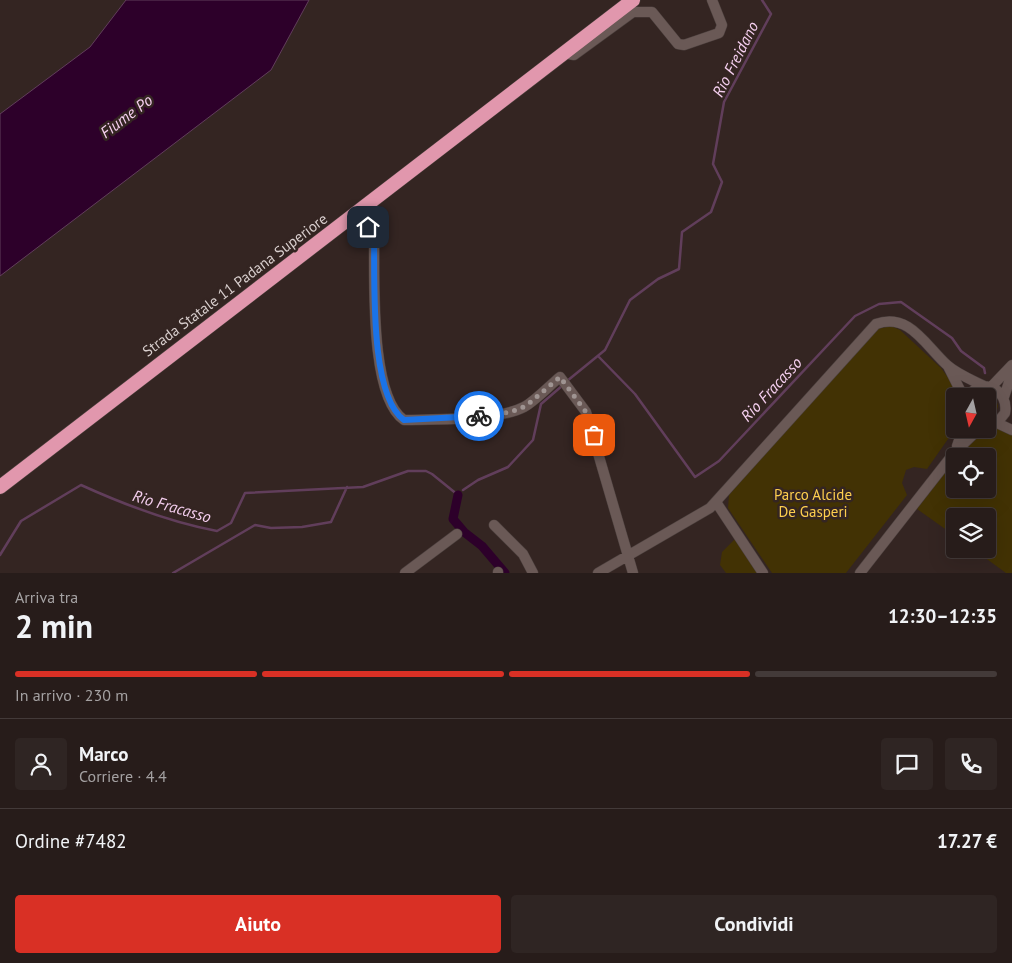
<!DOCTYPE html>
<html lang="it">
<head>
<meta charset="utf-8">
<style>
	body { margin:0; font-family:"PT Sans",sans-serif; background:#2f2523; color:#f1f3f6; height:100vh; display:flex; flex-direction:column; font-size:19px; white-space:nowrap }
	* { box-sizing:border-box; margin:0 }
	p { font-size:16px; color:#a4a1a2 }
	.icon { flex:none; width:28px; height:28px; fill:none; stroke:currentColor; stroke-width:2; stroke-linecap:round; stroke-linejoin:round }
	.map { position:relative; height:573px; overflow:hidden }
	.side { display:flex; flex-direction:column; background:#271c1a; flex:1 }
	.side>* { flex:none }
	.needle { width:32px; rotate:188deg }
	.controls { position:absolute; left:946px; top:388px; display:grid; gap:10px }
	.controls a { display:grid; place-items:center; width:50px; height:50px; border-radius:5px; background:#271c1a; box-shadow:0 5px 20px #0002,0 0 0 1px #433a39; font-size:25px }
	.pin { position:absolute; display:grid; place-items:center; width:42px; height:42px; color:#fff; margin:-21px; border-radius:10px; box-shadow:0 2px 8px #0006 }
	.courier { position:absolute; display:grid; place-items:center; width:50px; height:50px; margin:-25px; border:4px solid #1a73e8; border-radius:50%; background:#fff; color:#222; box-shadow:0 1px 6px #0007 }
	.overview em { font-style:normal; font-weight:700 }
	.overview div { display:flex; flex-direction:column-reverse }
	.overview { display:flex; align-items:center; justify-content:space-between; height:85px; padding:0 15px }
	h1 { font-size:32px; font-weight:700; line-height:38px }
	.bar { display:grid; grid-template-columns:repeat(4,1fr); gap:8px 5px; align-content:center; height:60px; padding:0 15px }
	.bar i { height:6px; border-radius:4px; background:#433a39 }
	.bar .active { background:#d93025 }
	.bar p { grid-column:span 4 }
	.line { display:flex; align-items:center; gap:12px; padding:0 15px; border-top:1px solid #433a39 }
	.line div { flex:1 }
	.round { display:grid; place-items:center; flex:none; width:52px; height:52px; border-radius:5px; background:#2f2523 }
	.action { display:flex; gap:10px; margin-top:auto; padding:10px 15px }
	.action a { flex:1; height:58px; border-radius:5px; background:#d93025; color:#fff; font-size:20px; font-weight:700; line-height:58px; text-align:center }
	.action a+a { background:#2f2523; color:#f1f3f6 }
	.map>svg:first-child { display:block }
	.green { fill:#423204 }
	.water { fill:#2d002a; stroke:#613e5b }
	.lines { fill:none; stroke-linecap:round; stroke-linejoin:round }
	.stream { stroke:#613e5b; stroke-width:2.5 }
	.canal { stroke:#2d002a; stroke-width:9 }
	.minor-casing { stroke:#4c403e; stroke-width:11 }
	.highway-casing { stroke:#4c403e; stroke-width:15 }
	.minor { stroke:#6a5956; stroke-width:10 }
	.highway { stroke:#e197ad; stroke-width:14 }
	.done { stroke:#9f9492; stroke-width:5; stroke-dasharray:0 9 }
	.route { stroke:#1a73e8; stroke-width:6 }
	.labels { text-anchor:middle; stroke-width:5; stroke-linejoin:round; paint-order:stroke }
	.street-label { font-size:15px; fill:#d9cfce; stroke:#342522 }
	.park-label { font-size:15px; fill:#fdce4e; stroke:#342522 }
	.water-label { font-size:16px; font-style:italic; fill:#f5cfef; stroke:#342522 }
</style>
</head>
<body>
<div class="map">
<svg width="1012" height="573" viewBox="0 0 1012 573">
	<rect width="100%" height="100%" fill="#342522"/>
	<path class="green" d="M891,326L900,330L941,368L959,393V396H955V429L927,469L914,467L906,470L902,483L907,495L846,573H772L728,508L729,495L873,330Z
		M986,393L996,399L998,406L996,414L988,419V396H977Z
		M997,428L1012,433V573H1006L973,549H988V516H955V536L917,509L955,459V489H988V456H957L979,433Z
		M735,539L759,573H726L720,565L722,552Z"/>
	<path class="water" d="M126,0H309L271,70L0,276V114L90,47Z"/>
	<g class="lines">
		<path class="stream" d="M598,356L635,394L695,477L719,461L855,316L879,304L901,302L952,338L961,351L984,368L985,373
			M567,381L605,350L630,300L658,279L679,269L682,232L711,212L722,182L713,164L724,102L771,14L762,0
			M463,490L478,480L508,467L533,440L541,404L563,385
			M0,555L21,521L81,485C125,505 169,522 217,531L231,523L245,493L363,487L408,471H426L432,474L458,495
			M173,573L255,525L271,528L302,527L331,522L347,487"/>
		<path class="canal" d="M458,495L453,519L464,532L482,546L505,573"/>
		<g class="minor-casing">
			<path id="minor" d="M564,53L574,55L633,12H652L678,44L684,45L719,33L722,25L712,0
				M368,227L374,237C375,278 369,396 404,420C436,419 497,421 524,407C535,401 549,386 560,377L586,412L633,573
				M948,366L963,396
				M991,387L1012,365
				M968,396C983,376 1009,390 1005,413L997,423L988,426
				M1004,397L1012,373
				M997,423L1012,430
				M957,446L963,429
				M716,502L763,573
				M494,525L523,554L533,573
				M405,573L457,534
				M498,573V572
				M598,573L710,508L876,324C909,312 925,345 947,365C957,374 972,380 984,386
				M860,573L954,453L979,429"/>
		</g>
		<g class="highway-casing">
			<path id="highway" d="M0,487L633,0"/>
		</g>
		<use href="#minor" class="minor"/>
		<use href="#highway" class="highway"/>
	</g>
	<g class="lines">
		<path class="done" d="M479,416L511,412L526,406L560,377L586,412L594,435"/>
		<path class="route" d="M368,227L374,236C375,278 369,395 404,420L479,416"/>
	</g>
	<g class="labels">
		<g class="street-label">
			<text transform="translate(235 285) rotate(-37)" y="5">Strada Statale 11 Padana Superiore</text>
		</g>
		<g class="park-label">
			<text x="813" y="500">Parco Alcide<tspan x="813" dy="17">De Gasperi</tspan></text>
		</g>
		<g class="water-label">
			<text transform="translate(735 59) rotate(-63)" y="6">Rio Freidano</text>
			<text transform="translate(126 116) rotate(-37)" y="6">Fiume Po</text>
			<text transform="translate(771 389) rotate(-47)" y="6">Rio Fracasso</text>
			<text transform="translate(172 506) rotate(16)" y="6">Rio Fracasso</text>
		</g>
	</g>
</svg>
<div class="controls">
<a><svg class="needle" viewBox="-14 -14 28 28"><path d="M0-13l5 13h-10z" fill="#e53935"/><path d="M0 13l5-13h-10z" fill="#a4a1a2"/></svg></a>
<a><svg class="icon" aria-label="locate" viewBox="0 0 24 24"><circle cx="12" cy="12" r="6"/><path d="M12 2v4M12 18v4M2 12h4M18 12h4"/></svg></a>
<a><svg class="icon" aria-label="layers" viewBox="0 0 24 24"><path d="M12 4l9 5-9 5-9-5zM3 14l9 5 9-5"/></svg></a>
</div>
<div class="pin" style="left:594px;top:435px;background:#ea580c"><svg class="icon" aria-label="bag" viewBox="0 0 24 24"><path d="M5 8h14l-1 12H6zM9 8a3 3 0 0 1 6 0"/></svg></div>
<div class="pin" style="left:368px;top:227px;background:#1f2937"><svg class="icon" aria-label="home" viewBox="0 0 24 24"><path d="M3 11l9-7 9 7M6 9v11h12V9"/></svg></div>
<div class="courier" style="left:479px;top:416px"><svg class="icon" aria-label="bike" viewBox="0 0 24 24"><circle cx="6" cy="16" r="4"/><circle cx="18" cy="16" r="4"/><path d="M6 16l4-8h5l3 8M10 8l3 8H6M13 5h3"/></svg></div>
</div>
<section class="side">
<div class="overview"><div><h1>2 min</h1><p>Arriva tra</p></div><em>12:30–12:35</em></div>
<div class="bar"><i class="active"></i><i class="active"></i><i class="active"></i><i></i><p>In arrivo · 230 m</p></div>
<div class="line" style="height:90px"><a class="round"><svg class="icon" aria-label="person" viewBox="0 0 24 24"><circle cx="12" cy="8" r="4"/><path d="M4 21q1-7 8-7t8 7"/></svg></a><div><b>Marco</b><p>Corriere · 4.4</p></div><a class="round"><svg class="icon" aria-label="chat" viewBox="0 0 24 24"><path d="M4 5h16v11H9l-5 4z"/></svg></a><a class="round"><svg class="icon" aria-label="phone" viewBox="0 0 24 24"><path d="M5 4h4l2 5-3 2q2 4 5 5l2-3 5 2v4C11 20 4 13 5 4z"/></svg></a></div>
<div class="line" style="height:65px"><div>Ordine #7482</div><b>17.27 €</b></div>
<div class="action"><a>Aiuto</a><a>Condividi</a></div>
</section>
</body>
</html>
